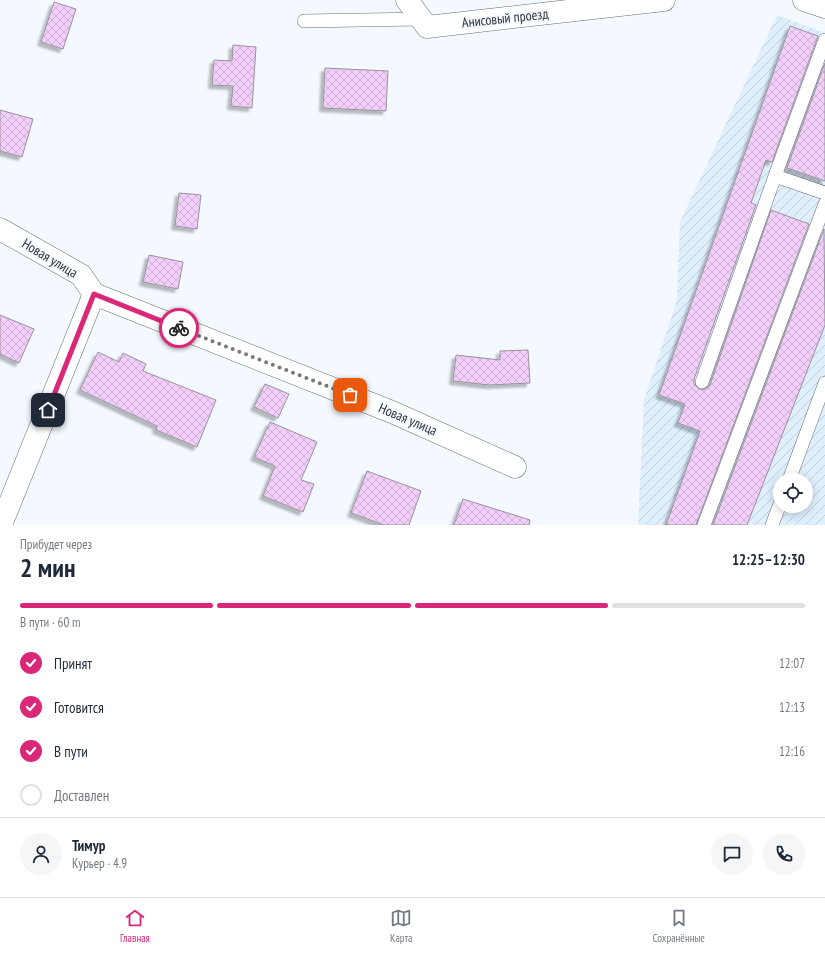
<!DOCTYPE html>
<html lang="ru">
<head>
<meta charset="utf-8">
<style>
	body { margin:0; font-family:"PT Sans Narrow",sans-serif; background:#f6f6f7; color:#1f2937; height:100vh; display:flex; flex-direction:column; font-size:15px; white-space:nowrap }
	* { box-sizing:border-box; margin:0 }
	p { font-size:13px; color:#747a83 }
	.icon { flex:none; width:22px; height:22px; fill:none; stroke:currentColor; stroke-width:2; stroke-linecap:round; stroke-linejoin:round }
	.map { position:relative; height:525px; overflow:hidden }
	.details { display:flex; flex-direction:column; background:#fff; flex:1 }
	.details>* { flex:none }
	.buttons { position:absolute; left:773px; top:473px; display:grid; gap:8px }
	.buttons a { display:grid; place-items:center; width:40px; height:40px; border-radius:50%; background:#fff; box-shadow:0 2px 10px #0003; font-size:20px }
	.pin { position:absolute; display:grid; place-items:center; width:34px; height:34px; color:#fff; margin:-17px; border-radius:8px; box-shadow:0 2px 6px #0006 }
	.courier { position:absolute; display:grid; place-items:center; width:40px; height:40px; margin:-20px; border:3px solid #db2777; border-radius:50%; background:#fff; color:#222; box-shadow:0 1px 5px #0007 }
	.headline em { font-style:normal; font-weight:800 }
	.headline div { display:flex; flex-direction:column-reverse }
	.headline { display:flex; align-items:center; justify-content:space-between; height:68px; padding:0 20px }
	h1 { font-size:26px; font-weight:800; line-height:30px }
	.bar { display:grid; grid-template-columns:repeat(4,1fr); gap:6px 4px; align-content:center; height:48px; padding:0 20px }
	.bar i { height:5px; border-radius:3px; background:#e0e1e3 }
	.bar .current { background:#db2777 }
	.bar p { grid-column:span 4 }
	.line { display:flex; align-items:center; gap:10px; padding:0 20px; border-top:1px solid #e0e1e3 }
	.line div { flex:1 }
	.round { display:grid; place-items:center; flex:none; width:42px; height:42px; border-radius:21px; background:#f6f6f7 }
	ol { padding:0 20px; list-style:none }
	li { display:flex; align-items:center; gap:12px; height:44px }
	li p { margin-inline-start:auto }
	li .icon { padding:4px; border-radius:50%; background:#db2777; color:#fff; stroke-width:4 }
	li:last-child { color:#747a83 }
	li i { width:22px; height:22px; border:2px solid #e0e1e3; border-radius:50% }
	.menu { display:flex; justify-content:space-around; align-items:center; height:56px; border-top:1px solid #e0e1e3; background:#fff; font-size:11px; color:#747a83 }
	.menu a { display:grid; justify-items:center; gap:2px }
	.menu .current { color:#db2777 }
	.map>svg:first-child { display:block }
	.industrial { fill:url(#industrial-furrows); fill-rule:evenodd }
	.building { fill:url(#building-cross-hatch); stroke:#9a929c; filter:url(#shadow) }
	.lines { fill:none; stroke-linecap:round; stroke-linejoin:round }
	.service-casing { stroke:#666e76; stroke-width:14 }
	.minor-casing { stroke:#666e76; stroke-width:23 }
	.service { stroke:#fff; stroke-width:13 }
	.minor { stroke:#fff; stroke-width:22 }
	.done { stroke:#75797e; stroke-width:4; stroke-dasharray:0 7.2 }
	.route { stroke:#db2777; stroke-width:5 }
	.labels { text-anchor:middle; stroke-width:4; stroke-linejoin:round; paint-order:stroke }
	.street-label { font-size:14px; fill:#313438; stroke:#f3f9ff }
</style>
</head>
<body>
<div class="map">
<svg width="825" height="525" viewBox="0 0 825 525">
	<defs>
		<pattern id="industrial-furrows" width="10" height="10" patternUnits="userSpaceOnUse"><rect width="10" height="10" fill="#dfeffe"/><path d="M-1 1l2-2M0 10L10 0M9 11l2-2" fill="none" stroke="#c0ceda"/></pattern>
		<pattern id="building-cross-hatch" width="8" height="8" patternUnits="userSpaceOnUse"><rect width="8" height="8" fill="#f2cffa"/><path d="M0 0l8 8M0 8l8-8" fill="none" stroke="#d0b2d7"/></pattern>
		<filter id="shadow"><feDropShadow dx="-3.5" dy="3.5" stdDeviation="1" flood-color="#0004"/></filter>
	</defs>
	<rect width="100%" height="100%" fill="#f3f9ff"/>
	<path class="industrial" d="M777,15L825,33V525H638L644,400L677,300L680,222ZM780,480H806V506H780Z"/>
	<path class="building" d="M54,2L76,9L63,49L41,42Z
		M790,26L818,36L772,162L766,160L751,203L756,205L694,379V384L699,389L704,390L710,385L771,210L809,224L696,525H666L700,431L678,423L685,404L659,395Z
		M233,45L256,47L252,108L231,106L233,86L212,85L214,60L232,61Z
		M825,63V181L787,168Z
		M325,68L388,71L386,111L323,108Z
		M0,110L33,119L22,157L0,151Z
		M179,193L201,195L197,229L175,226Z
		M824,229L825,325L747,525H713Z
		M149,255L183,262L178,289L143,282Z
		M0,315L34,329L19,363L0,354Z
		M528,350L530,383L489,385L453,381L456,355L500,360V351Z
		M98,352L119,362L123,353L146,364L143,371L216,400L197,447L156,430L157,426L80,390Z
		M265,384L289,394L278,418L254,407Z
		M270,422L317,442L301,480L314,484L303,512L263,496L275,466L254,457Z
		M367,471L421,491L409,525H384L351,513Z
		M463,499L530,520L529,525H454Z"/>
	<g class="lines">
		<g class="service-casing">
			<path id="service" d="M304,21L421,19
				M825,40L775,176L825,193
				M702,382L775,176
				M789,480L825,383
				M704,525L825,204
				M772,525L780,504"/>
		</g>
		<g class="minor-casing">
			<path id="minor" d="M407,0L427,27L664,0
				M804,0L825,7
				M0,229L81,275L94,294L392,412L515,467
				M1,525L94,294"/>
		</g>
		<use href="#service" class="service"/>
		<use href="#minor" class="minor"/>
	</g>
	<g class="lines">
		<path class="done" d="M179,328L350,395"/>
		<path class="route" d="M48,410L94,294L179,328"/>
	</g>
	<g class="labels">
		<g class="street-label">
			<text transform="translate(505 18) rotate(-6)" y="5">Анисовый проезд</text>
			<text transform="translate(50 258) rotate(31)" y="5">Новая улица</text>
			<text transform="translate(408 419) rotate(23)" y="5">Новая улица</text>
		</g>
	</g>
</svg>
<div class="buttons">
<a><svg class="icon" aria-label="locate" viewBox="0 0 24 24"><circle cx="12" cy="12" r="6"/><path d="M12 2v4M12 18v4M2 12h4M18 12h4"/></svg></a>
</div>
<div class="pin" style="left:350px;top:395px;background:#ea580c"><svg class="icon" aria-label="bag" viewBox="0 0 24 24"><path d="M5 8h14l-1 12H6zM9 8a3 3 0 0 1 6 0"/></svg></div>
<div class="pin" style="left:48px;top:410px;background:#1f2937"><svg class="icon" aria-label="home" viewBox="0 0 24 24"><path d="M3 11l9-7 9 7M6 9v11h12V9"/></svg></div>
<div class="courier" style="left:179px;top:328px"><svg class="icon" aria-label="bike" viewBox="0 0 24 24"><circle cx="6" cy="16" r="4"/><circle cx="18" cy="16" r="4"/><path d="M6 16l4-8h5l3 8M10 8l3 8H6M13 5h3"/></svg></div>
</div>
<section class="details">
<div class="headline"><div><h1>2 мин</h1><p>Прибудет через</p></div><em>12:25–12:30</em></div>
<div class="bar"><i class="current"></i><i class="current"></i><i class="current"></i><i></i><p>В пути · 60 m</p></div>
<ol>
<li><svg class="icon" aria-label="check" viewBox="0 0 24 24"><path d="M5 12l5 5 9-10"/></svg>Принят<p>12:07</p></li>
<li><svg class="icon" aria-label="check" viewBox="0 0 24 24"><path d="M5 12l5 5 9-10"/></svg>Готовится<p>12:13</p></li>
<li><svg class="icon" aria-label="check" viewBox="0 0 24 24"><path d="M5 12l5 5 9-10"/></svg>В пути<p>12:16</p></li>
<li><i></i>Доставлен</li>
</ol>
<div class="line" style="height:72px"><a class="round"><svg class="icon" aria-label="person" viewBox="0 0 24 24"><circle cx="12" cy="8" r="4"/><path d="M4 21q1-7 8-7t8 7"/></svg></a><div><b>Тимур</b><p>Курьер · 4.9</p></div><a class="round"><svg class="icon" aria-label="chat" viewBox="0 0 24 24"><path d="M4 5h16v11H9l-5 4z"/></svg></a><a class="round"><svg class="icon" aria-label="phone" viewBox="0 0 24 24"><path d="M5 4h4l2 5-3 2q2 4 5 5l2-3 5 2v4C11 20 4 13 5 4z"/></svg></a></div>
</section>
<nav class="menu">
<a class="current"><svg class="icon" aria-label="home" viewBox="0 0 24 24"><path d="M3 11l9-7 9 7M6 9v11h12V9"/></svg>Главная</a>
<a><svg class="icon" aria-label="map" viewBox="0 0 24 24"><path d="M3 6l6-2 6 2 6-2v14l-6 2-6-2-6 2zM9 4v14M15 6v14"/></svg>Карта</a>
<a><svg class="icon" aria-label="saved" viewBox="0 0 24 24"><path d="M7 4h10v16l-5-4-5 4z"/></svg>Сохранённые</a>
</nav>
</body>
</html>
